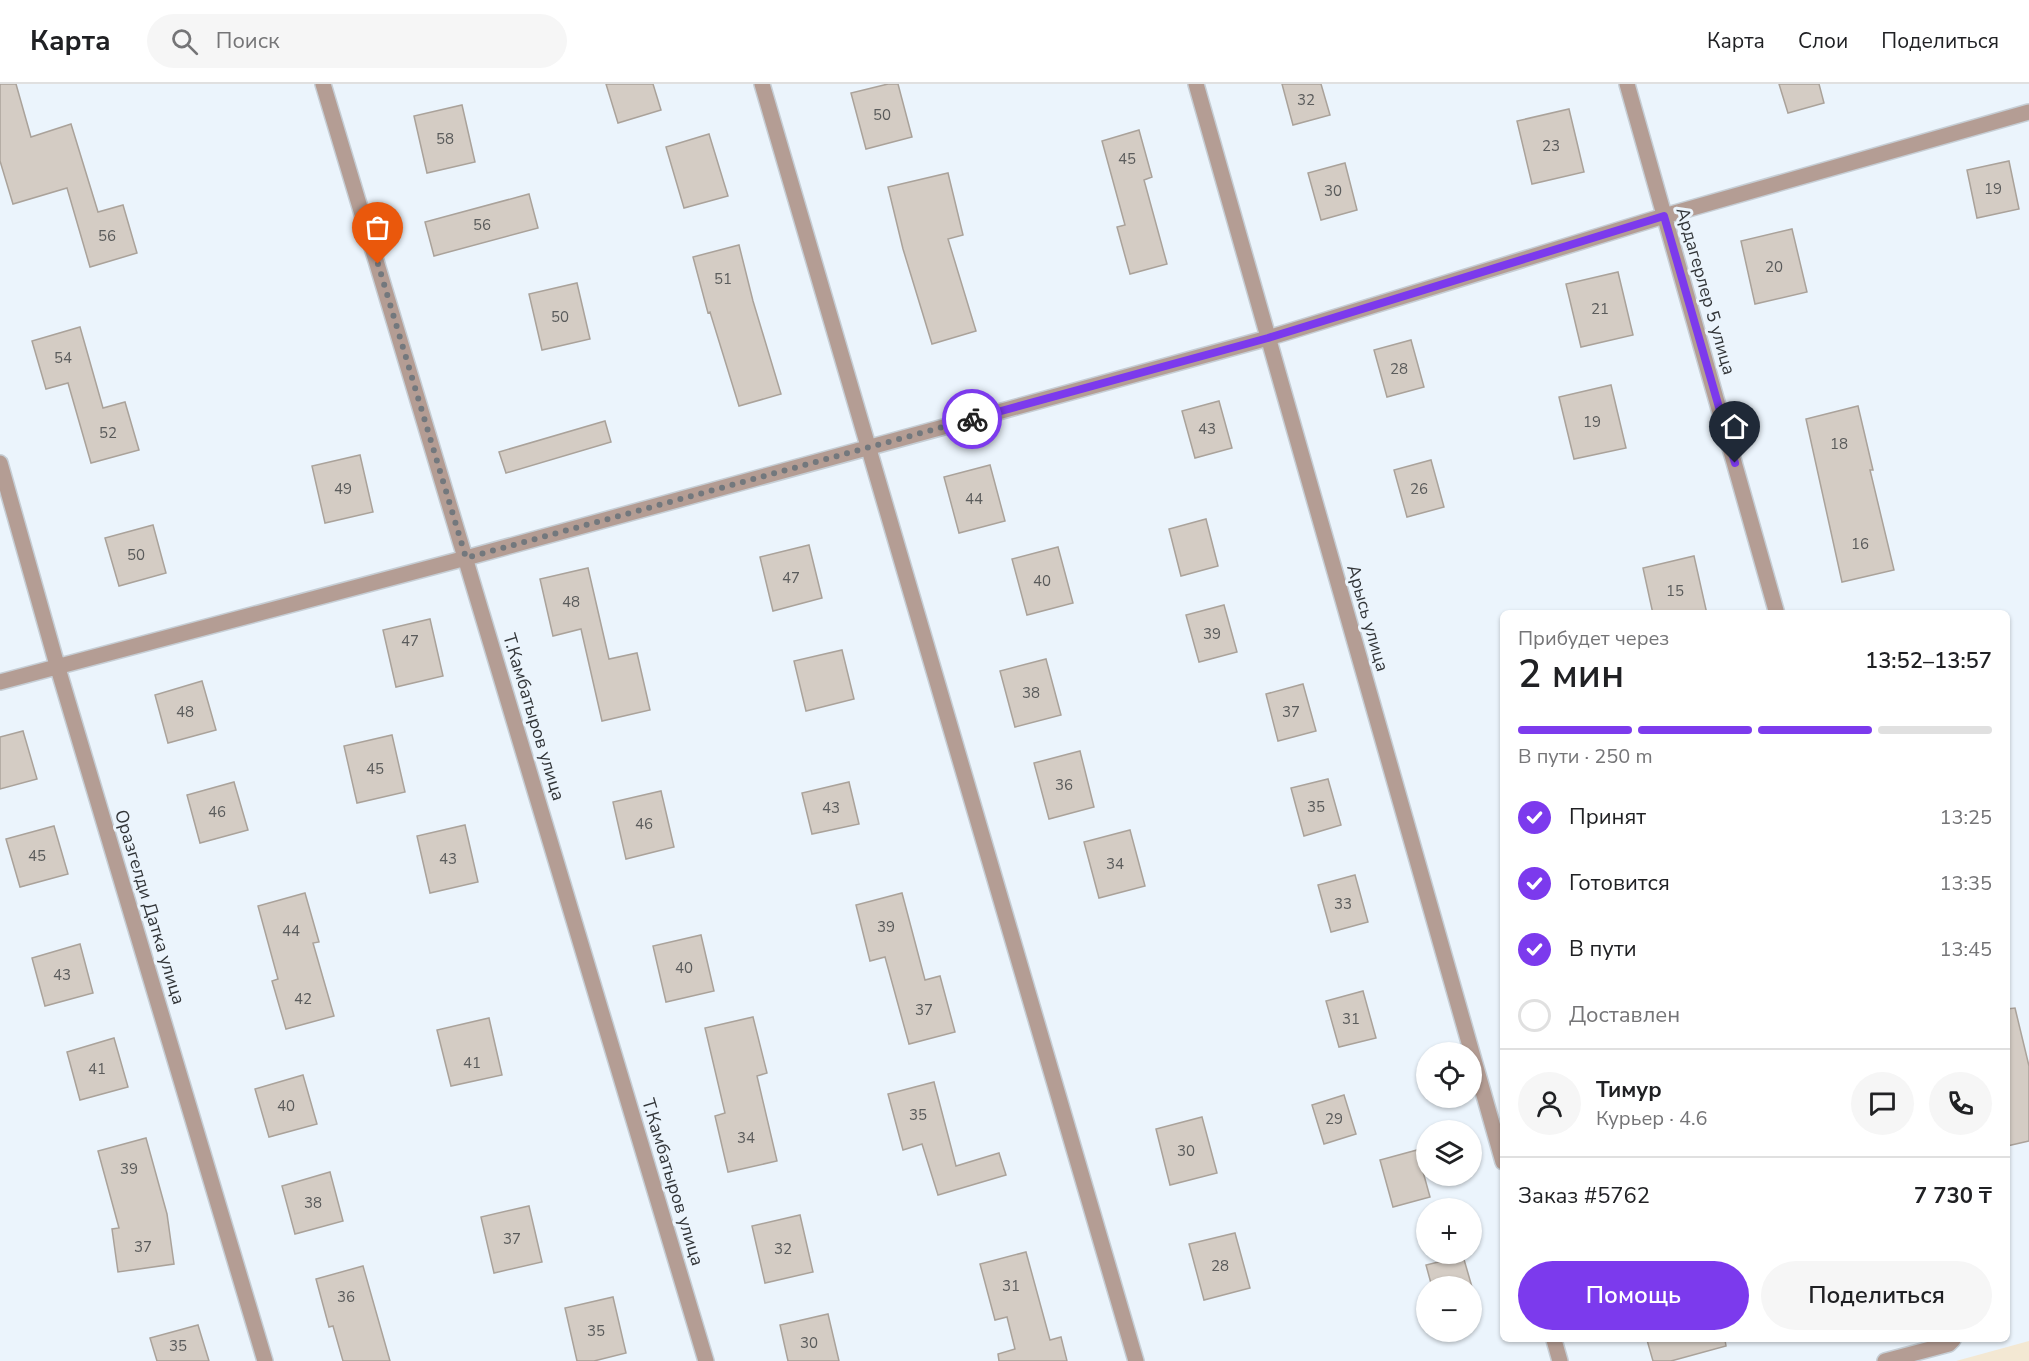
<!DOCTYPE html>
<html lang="ru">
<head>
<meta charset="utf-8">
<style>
	body { margin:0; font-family:"Nunito Sans",sans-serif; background:#f6f6f6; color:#202124; height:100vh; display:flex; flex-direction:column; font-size:22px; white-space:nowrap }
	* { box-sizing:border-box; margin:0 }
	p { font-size:20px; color:#757577 }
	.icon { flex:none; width:33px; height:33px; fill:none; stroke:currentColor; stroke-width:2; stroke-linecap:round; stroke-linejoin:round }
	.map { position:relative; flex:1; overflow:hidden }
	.details { position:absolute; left:1500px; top:526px; width:510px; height:732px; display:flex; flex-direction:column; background:#fff; border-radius:9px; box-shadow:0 2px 4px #0004 }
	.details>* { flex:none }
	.tools { position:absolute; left:1416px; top:958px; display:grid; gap:12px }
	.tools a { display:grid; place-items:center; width:66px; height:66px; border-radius:50%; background:#fff; box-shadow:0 2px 4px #0004; font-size:30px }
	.pin { position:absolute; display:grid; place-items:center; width:51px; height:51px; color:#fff; margin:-62px -26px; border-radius:50% 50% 50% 0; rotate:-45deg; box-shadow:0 0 6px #0007 }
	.pin .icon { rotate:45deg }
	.courier { position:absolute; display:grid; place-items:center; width:60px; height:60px; margin:-30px; border:4px solid #7c3aed; border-radius:50%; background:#fff; color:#222; box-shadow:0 2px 8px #0007 }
	.headline em { font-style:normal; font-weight:600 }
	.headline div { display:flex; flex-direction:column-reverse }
	.headline { display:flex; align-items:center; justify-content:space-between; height:102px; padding:0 18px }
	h1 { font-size:39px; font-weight:600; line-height:45px }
	.bar { display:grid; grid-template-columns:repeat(4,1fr); gap:9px 6px; align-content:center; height:72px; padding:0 18px }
	.bar i { height:8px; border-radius:4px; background:#e0e0e0 }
	.bar .current { background:#7c3aed }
	.bar p { grid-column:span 4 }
	.line { display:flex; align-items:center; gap:15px; padding:0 18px; border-top:2px solid #e0e0e0 }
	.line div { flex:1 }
	.round { display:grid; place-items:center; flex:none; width:63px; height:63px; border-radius:32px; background:#f6f6f6 }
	ol { padding:0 18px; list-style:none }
	li { display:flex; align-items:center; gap:18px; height:66px }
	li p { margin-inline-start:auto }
	li .icon { padding:6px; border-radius:50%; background:#7c3aed; color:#fff; stroke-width:4 }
	li:last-child { color:#757577 }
	li i { width:33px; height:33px; border:3px solid #e0e0e0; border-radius:50% }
	.primary-button { display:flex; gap:12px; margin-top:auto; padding:12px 18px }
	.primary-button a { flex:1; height:69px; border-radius:36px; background:#7c3aed; color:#fff; font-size:24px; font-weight:600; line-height:69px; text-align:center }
	.primary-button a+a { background:#f6f6f6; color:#202124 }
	header { display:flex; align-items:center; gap:36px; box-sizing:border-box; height:84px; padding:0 30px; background:#fff; border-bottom:2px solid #e0e0e0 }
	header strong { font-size:28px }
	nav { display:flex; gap:33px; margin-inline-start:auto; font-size:21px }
	.search { width:420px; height:54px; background:#f6f6f6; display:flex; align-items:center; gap:15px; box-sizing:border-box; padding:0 21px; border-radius:33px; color:#757577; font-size:22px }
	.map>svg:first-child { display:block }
	.education { fill:#f3e8d3 }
	.building { fill:#d4ccc4; stroke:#aaa29a; stroke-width:1.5 }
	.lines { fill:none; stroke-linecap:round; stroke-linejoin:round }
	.street-casing { stroke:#c6ced5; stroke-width:18 }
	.street { stroke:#b49d94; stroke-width:15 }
	.done { stroke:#73787d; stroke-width:6; stroke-dasharray:0 10.8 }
	.route { stroke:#7c3aed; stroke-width:8 }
	.labels { text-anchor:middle; stroke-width:6; stroke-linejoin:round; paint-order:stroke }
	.number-label { font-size:15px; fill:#5a5b5b }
	.street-label { font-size:18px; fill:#323538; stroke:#ebf4fc }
</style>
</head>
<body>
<header>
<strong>Карта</strong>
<div class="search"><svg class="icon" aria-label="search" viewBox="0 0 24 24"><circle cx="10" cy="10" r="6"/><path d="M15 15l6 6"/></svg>Поиск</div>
<nav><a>Карта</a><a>Слои</a><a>Поделиться</a></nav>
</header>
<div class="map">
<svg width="2029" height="1277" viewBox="0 0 2029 1277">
	<rect width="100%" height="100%" fill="#ebf4fc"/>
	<path class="education" d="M2029,1257V1277H1956Z"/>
	<path class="building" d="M0,0H16L31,53L71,40L98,128L123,121L137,169L90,183L67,104L13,120L0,77Z
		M606,0H653L661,26L618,39Z
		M888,0H898L912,53L866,65L851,9Z
		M1282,0H1321L1330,31L1293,41Z
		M1779,0H1819L1824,19L1788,29Z
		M462,21L475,78L427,89L414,32Z
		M1569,25L1584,88L1532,100L1517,37Z
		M1139,46L1152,93L1144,96L1167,180L1130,190L1117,143L1125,141L1102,57Z
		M709,50L728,112L684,124L666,63Z
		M2009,77L2019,125L1977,134L1967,86Z
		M1345,79L1357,126L1321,136L1308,89Z
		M948,89L963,151L948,155L976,247L932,260L903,165L888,103Z
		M529,110L538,144L434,172L425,138Z
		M1792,145L1807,208L1755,220L1741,157Z
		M739,161L753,217L781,310L739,322L710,228L708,229L693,173Z
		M1618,188L1633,251L1581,263L1566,200Z
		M577,199L590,255L542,266L529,210Z
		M80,243L103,324L125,318L139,366L91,379L68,299L46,305L32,257Z
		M1411,256L1424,303L1387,313L1374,266Z
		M1611,301L1626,364L1574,375L1559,313Z
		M1219,317L1232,364L1195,374L1182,327Z
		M1858,322L1873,386H1870L1894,486L1842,498L1806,335Z
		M605,337L611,358L506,389L499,368Z
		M360,371L373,428L325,439L312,382Z
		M1431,376L1444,423L1407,433L1394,386Z
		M990,381L1005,437L959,449L944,393Z
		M1206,435L1218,482L1181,492L1169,445Z
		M153,441L166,489L119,502L105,454Z
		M809,461L822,514L773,527L760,473Z
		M1058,463L1073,519L1027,531L1012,475Z
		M1694,472L1707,530H1653L1643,484Z
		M588,484L609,575L637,569L650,626L602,637L581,545L553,552L540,495Z
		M1224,521L1237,568L1199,578L1186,531Z
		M430,535L443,592L396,603L383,546Z
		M842,566L854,615L806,627L794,577Z
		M1046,575L1061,631L1015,643L1000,587Z
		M202,597L216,646L168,659L155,611Z
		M1303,600L1316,647L1278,657L1266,610Z
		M23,647L37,695L0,705V653Z
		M392,651L405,708L357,719L344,662Z
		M1080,667L1094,723L1049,735L1034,679Z
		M1328,695L1341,741L1304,752L1291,704Z
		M234,698L248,746L200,759L187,711Z
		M849,698L859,740L812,750L802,709Z
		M661,707L674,763L626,775L613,718Z
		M465,741L478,798L430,809L417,752Z
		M54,742L68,790L20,803L6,755Z
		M1130,746L1145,802L1099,814L1084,758Z
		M1355,791L1368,838L1331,848L1318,801Z
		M305,809L319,858L313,859L334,932L286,945L272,897L278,895L258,822Z
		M902,809L925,896L940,892L955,948L909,960L885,873L870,877L856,821Z
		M701,851L714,907L666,918L653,862Z
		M80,860L93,909L45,922L32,874Z
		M1363,907L1376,954L1339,963L1326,917Z
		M2015,924L2029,982V1057L2007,1062V925Z
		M753,933L767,989L757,992L777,1077L728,1088L715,1032L725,1029L705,944Z
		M489,934L502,991L451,1002L437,946Z
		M114,954L128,1003L80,1016L67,968Z
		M303,991L317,1040L269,1053L255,1005Z
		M934,998L956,1082L999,1069L1006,1091L938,1111L922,1060L903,1066L888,1010Z
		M1344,1011L1356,1050L1324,1060L1312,1021Z
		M1202,1033L1217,1089L1170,1101L1156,1045Z
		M146,1054L167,1130L174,1180L118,1188L112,1145L119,1144L98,1067Z
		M1417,1066L1430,1113L1393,1123L1380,1076Z
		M330,1088L343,1137L295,1150L282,1102Z
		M529,1122L542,1178L494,1189L481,1133Z
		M800,1131L813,1188L765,1199L752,1142Z
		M1235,1149L1250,1204L1204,1216L1189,1160Z
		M1026,1168L1050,1256L1061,1253L1067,1277H999L998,1270L1015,1265L1007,1233L995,1236L980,1180Z
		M1463,1172L1472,1203H1432L1426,1181Z
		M363,1182L390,1277H343L333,1242L329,1243L316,1195Z
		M613,1213L626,1269L594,1277H577L565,1224Z
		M828,1230L839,1277H788L780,1241Z
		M198,1241L209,1277H157L150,1254Z
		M1647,1256H1725L1726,1262L1671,1277H1653Z"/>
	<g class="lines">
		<g class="street-casing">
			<path id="street" d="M323,0L706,1277
				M762,0L1136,1277
				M1196,0L1503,1078
				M1627,0L1777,530
				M0,379L57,581L265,1277
				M0,598L466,474L1268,254L1664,132L2029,28
				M1554,1256L1560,1277
				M1885,1277L1949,1260L1953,1256"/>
		</g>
		<use href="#street" class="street"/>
	</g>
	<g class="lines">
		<path class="done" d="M378,180L466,474L972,335"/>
		<path class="route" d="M972,335L1268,254L1664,132L1735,379"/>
	</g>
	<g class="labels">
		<g class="number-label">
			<text x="1306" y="21">32</text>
			<text x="882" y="36">50</text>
			<text x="445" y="60">58</text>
			<text x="1551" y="67">23</text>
			<text x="1127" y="80">45</text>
			<text x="1993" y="110">19</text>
			<text x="1333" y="112">30</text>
			<text x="482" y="146">56</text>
			<text x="107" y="157">56</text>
			<text x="1774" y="188">20</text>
			<text x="723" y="200">51</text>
			<text x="1600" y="230">21</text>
			<text x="560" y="238">50</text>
			<text x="63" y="279">54</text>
			<text x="1399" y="290">28</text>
			<text x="1592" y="343">19</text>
			<text x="1207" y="350">43</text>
			<text x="108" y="354">52</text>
			<text x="1839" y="365">18</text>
			<text x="343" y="410">49</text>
			<text x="1419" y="410">26</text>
			<text x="974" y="420">44</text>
			<text x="1860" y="465">16</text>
			<text x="136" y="476">50</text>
			<text x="791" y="499">47</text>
			<text x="1042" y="502">40</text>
			<text x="1675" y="512">15</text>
			<text x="571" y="523">48</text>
			<text x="1212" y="555">39</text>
			<text x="410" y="562">47</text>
			<text x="1031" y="614">38</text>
			<text x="185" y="633">48</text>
			<text x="1291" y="633">37</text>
			<text x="375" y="690">45</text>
			<text x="1064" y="706">36</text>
			<text x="1316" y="728">35</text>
			<text x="831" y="729">43</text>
			<text x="217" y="733">46</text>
			<text x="644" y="745">46</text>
			<text x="37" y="777">45</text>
			<text x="448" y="780">43</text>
			<text x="1115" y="785">34</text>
			<text x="1343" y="825">33</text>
			<text x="886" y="848">39</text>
			<text x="291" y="852">44</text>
			<text x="684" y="889">40</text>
			<text x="62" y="896">43</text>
			<text x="303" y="920">42</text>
			<text x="924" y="931">37</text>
			<text x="1351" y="940">31</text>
			<text x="472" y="984">41</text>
			<text x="97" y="990">41</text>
			<text x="286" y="1027">40</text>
			<text x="918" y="1036">35</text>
			<text x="1334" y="1040">29</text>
			<text x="746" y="1059">34</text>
			<text x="1186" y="1072">30</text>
			<text x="129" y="1090">39</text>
			<text x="313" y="1124">38</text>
			<text x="512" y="1160">37</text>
			<text x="143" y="1168">37</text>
			<text x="783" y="1170">32</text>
			<text x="1220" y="1187">28</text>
			<text x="1011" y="1207">31</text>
			<text x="346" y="1218">36</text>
			<text x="596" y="1252">35</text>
			<text x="809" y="1264">30</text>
			<text x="178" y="1267">35</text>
		</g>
		<g class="street-label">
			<text transform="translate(1706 207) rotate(74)" y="6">Ардагерлер 5 улица</text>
			<text transform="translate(1368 534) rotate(74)" y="6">Арысь улица</text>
			<text transform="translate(534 633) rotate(73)" y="6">Т.Камбатыров улица</text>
			<text transform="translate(150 823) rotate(73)" y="6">Оразгелди Датка улица</text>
			<text transform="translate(673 1098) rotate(73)" y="6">Т.Камбатыров улица</text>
		</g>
	</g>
</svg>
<div class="tools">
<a><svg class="icon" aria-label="locate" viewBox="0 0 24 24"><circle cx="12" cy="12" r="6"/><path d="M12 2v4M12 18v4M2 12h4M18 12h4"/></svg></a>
<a><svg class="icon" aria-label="layers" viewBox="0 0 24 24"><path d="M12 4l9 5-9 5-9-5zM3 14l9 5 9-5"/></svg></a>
<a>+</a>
<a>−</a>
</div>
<div class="pin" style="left:378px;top:180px;background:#ea580c"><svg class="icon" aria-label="bag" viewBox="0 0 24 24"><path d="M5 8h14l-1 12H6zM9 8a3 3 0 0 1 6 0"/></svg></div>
<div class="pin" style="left:1735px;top:379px;background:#1f2937"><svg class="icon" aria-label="home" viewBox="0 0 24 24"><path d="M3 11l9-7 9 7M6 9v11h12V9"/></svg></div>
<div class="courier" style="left:972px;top:335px"><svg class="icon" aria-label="bike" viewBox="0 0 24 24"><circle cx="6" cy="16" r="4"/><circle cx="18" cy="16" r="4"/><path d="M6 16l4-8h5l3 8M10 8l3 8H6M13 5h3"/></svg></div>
<section class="details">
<div class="headline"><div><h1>2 мин</h1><p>Прибудет через</p></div><em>13:52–13:57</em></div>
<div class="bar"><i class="current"></i><i class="current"></i><i class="current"></i><i></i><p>В пути · 250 m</p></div>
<ol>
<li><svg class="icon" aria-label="check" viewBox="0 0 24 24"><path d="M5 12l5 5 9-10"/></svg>Принят<p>13:25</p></li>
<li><svg class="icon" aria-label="check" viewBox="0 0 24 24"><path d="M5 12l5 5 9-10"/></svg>Готовится<p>13:35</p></li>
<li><svg class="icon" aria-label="check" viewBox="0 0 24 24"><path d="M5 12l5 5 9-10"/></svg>В пути<p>13:45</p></li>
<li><i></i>Доставлен</li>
</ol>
<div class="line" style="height:108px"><a class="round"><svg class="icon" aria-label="person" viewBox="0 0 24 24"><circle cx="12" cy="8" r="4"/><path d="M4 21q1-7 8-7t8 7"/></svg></a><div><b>Тимур</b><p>Курьер · 4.6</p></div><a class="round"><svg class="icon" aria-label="chat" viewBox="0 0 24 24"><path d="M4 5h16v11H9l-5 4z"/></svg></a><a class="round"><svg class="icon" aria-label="phone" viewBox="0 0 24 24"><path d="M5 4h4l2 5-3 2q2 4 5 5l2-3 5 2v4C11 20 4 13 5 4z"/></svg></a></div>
<div class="line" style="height:78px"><div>Заказ #5762</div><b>7 730 ₸</b></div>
<div class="primary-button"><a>Помощь</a><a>Поделиться</a></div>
</section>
</div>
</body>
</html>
